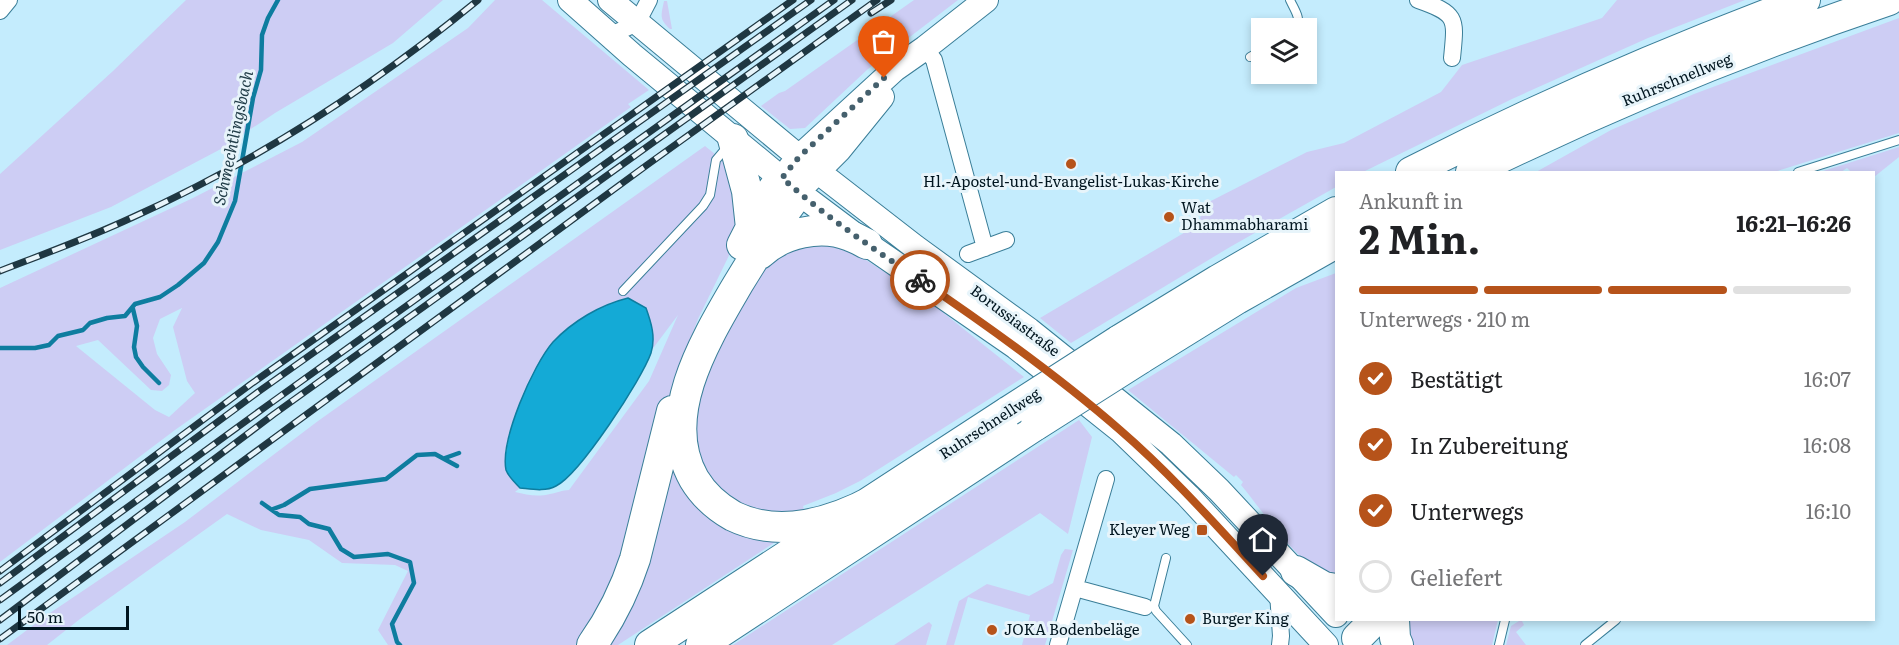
<!DOCTYPE html>
<html lang="de">
<head>
<meta charset="utf-8">
<style>
	body { margin:0; font-family:Literata,serif; background:#f6f6f6; color:#202124; height:100vh; display:flex; flex-direction:column; font-size:22px; white-space:nowrap }
	* { box-sizing:border-box; margin:0 }
	p { font-size:20px; color:#757577 }
	.icon { flex:none; width:33px; height:33px; fill:none; stroke:currentColor; stroke-width:2; stroke-linecap:round; stroke-linejoin:round }
	.map { position:relative; flex:1; overflow:hidden }
	.details { position:absolute; left:1335px; top:171px; width:540px; height:450px; display:flex; flex-direction:column; background:#fff; border-radius:0px; box-shadow:0 3px 9px #0003 }
	.details>* { flex:none }
	.controls { position:absolute; left:1251px; top:18px; display:grid; gap:12px }
	.controls a { display:grid; place-items:center; width:66px; height:66px; border-radius:0px; background:#fff; box-shadow:0 3px 9px #0003; font-size:30px }
	.scale { position:absolute; left:18px; bottom:15px; width:111px; box-sizing:border-box; padding-left:6px; border:3px solid #00151f; border-top:0; font-size:16px; line-height:21px; white-space:nowrap; color:#00151f; -webkit-text-stroke:4px #e7f4fa; paint-order:stroke }
	.pin { position:absolute; display:grid; place-items:center; width:51px; height:51px; color:#fff; margin:-62px -26px; border-radius:50% 50% 50% 0; rotate:-45deg; box-shadow:0 0 6px #0007 }
	.pin .icon { rotate:45deg }
	.courier { position:absolute; display:grid; place-items:center; width:60px; height:60px; margin:-30px; border:4px solid #b6531a; border-radius:50%; background:#fff; color:#222; box-shadow:0 2px 8px #0007 }
	.headline em { font-style:normal; font-weight:700 }
	.headline div { display:flex; flex-direction:column-reverse }
	.headline { display:flex; align-items:center; justify-content:space-between; height:102px; padding:0 24px }
	h1 { font-size:39px; font-weight:700; line-height:45px }
	.bar { display:grid; grid-template-columns:repeat(4,1fr); gap:9px 6px; align-content:center; height:72px; padding:0 24px }
	.bar i { height:8px; border-radius:4px; background:#e0e0e0 }
	.bar .active { background:#b6531a }
	.bar p { grid-column:span 4 }
	ol { padding:0 24px; list-style:none }
	li { display:flex; align-items:center; gap:18px; height:66px }
	li p { margin-inline-start:auto }
	li .icon { padding:6px; border-radius:50%; background:#b6531a; color:#fff; stroke-width:4 }
	li:last-child { color:#757577 }
	li i { width:33px; height:33px; border:3px solid #e0e0e0; border-radius:50% }
	.map>svg:first-child { display:block }
	.green { fill:#cdcdf4; fill-rule:evenodd }
	.water { fill:#14aad6; stroke:#0e7d9f; stroke-width:1.5 }
	.lines { fill:none; stroke-linecap:round; stroke-linejoin:round }
	.stream { stroke:#0e7d9f; stroke-width:4.5 }
	.lane-casing { stroke:#3a7e98; stroke-width:10 }
	.street-casing { stroke:#3a7e98; stroke-width:18 }
	.secondary-casing { stroke:#3a7e98; stroke-width:26 }
	.highway-casing { stroke:#3a7e98; stroke-width:32 }
	.lane { stroke:#fff; stroke-width:8 }
	.street { stroke:#fff; stroke-width:16 }
	.secondary { stroke:#fff; stroke-width:24 }
	.highway { stroke:#fff; stroke-width:30 }
	.rail-casing { stroke:#1f3742; stroke-width:7 }
	.rail { stroke:#e7f4fa; stroke-width:4.5; stroke-dasharray:14; stroke-linecap:butt }
	.highway-bridge-casing { stroke:#3a7e98; stroke-width:32; stroke-linecap:butt }
	.highway-bridge { stroke:#fff; stroke-width:30 }
	.done { stroke:#45606d; stroke-width:6; stroke-dasharray:0 10.8 }
	.route { stroke:#b6531a; stroke-width:8 }
	.poi-dot { fill:#b6531a; stroke:#e7f4fa; stroke-width:2 }
	.labels { text-anchor:middle; stroke-width:6; stroke-linejoin:round; paint-order:stroke }
	.street-label { font-size:15px; fill:#00151f; stroke:#e7f4fa }
	.poi-label { font-size:15px; fill:#00151f; stroke:#e7f4fa; text-anchor:start }
	.water-label { font-size:16px; font-style:italic; fill:#233e49; stroke:#e7f4fa }
</style>
</head>
<body>
<div class="map">
<svg width="1899" height="645" viewBox="0 0 1899 645">
	<rect width="100%" height="100%" fill="#c4ecfd"/>
	<path class="green" d="M186,0H443L393,43L275,113L219,150L111,207L0,250V174L113,71Z
		M495,0H542L649,90L628,104L631,107L175,430L0,562V288L193,198L302,142L468,28ZM182,308L173,327L187,381L195,393L169,417L155,410L76,346L98,340L151,390L162,391L169,385L171,375L157,354L153,338L160,319Z
		M914,0H958L868,69L805,128L790,129L761,106L779,93L785,91Z
		M1617,0H1745L1648,38L1512,99L1363,172H1336V187L1230,247L1071,343L1040,318L1199,224L1203,205L1307,152L1344,143L1441,92L1462,65L1602,18Z
		M664,1H667L672,29H670C659,19 661,16 664,1Z
		M1899,18V133L1774,172H1536L1611,130L1694,94Z
		M705,146L732,168V195L744,196L739,235L698,319L676,377L651,459L621,567L587,631L575,645H388L378,630L408,571L395,565L342,563L309,540L261,530L227,514L80,619L47,645H7L47,615L185,522L318,421ZM612,302L653,329L651,351L678,315L649,381L569,490C562,490 557,493 550,494C538,497 527,495 515,492L520,488L506,472L505,451L511,426L552,343L577,321Z
		M1899,147V157L1874,177V172H1851L1847,168L1841,172H1820Z
		M821,243L855,253L921,295L1024,377L860,481L836,493L803,506L804,510L786,513L753,512L708,481L690,419L698,377L762,269L781,250Z
		M1336,273V576C1332,575 1327,575 1323,573C1294,559 1262,510 1241,485L1243,482L1236,475L1234,477L1128,390L1296,288Z
		M1079,420L1092,437L1068,534L1040,513L832,645H733Z
		M671,447L678,469L786,535L618,645H604Z
		M1065,549L1073,550L1045,645H1022L1030,615L968,597L954,645H946L959,601L987,584L1029,596L1053,583L1061,555Z
		M1403,620H1498L1492,645H1410Z
		M1519,621H1522L1524,625L1516,632L1526,645H1506L1511,626Z
		M929,622L932,625L926,645H894Z"/>
	<path class="water" d="M628,298L646,308C651,322 656,337 651,353C642,379 580,474 556,486C545,492 531,489 520,488C515,483 508,476 506,470C500,440 533,365 553,342C573,321 600,305 628,298Z"/>
	<g class="lines">
		<path class="stream" d="M133,309L137,326L134,347L136,357L143,367L159,383
			M0,348H35L49,345L58,336L83,330L90,323L107,318L125,316L135,304L160,297L178,285L204,263L218,242L235,201L253,98L261,70L262,35L268,18L278,0
			M445,458L459,453
			M262,503L279,515L300,517L309,524L329,529L341,549L354,557L388,554L410,562L414,583L392,624L397,642L400,645
			M273,509L284,505L310,489L386,479L417,455L435,454L457,466"/>
		<g class="lane-casing">
			<path id="lane" d="M1290,0C1294,9 1302,19 1296,28
				M1250,57L1262,50
				M1798,172L1899,140
				M623,291L703,206L710,195L716,160L727,147
				M1166,558L1154,606L1156,611L1187,645
				M1499,645L1505,620
				M1585,645L1616,620"/>
		</g>
		<g class="street-casing">
			<path id="street" d="M1418,0C1458,14 1456,18 1452,58
				M0,11L9,0
				M611,35L637,23L649,0
				M925,48L934,60L985,248
				M968,254L1006,240
				M1075,588L1145,607
				M1278,593L1281,636L1280,645
				M1058,645L1106,479"/>
		</g>
		<g class="secondary-casing">
			<path id="secondary" d="M570,0L632,55L799,193L867,244L1016,347L1120,430L1188,496L1326,645
				M610,0L799,157L915,247L1029,330L1171,444L1219,490L1336,615
				M790,168L799,157L895,69L925,48L986,0
				M808,181L839,150L882,97"/>
		</g>
		<g class="highway-casing">
			<path id="highway" d="M733,139L747,191L751,228
				M1411,172C1539,107 1670,50 1805,0
				M1471,172C1606,106 1746,48 1889,0
				M799,193C776,222 757,253 738,284C706,339 658,416 694,479C703,494 717,507 733,516C780,539 834,522 876,499
				M742,245L764,202L781,178
				M760,254C782,233 821,224 850,236C856,238 861,241 867,244
				M1118,341L1218,280L1336,212
				M1140,359L1237,299L1336,243
				M1296,571L1324,587L1336,589
				M1394,620L1395,638L1398,645
				M1357,638L1375,620
				M592,645C611,618 625,590 635,559L672,411
				M650,645L1009,411
				M701,645L1036,425"/>
		</g>
		<use href="#lane" class="lane"/>
		<use href="#street" class="street"/>
		<use href="#secondary" class="secondary"/>
		<use href="#highway" class="highway"/>
		<g class="rail-casing">
			<path id="rail" d="M871,13L891,0
				M0,271C44,254 88,238 131,218C256,162 372,87 478,0
				M0,571L251,384L793,0
				M0,583L258,392L811,0
				M0,600L268,405L834,0
				M0,620L274,414L852,0
				M0,639L647,165L877,0"/>
		</g>
		<use href="#rail" class="rail"/>
		<g class="highway-bridge-casing">
			<path id="highway-bridge" d="M1009,411L1118,341
				M1036,425L1140,359"/>
		</g>
		<use href="#highway-bridge" class="highway-bridge"/>
	</g>
	<g class="lines">
		<path class="done" d="M884,78L799,157L782,178C825,216 872,248 920,280"/>
		<path class="route" d="M920,280C988,326 1057,375 1120,430C1171,474 1217,526 1263,576"/>
	</g>
	<g class="poi-dot">
		<circle cx="1071" cy="164" r="6"/>
		<circle cx="1169" cy="217" r="6"/>
		<rect x="1196" y="524" width="12" height="12" rx="3"/>
		<circle cx="1190" cy="619" r="6"/>
		<circle cx="992" cy="630" r="6"/>
	</g>
	<g class="labels">
		<g class="street-label">
			<text transform="translate(1677 80) rotate(-22)" y="5">Ruhrschnellweg</text>
			<text transform="translate(1015 321) rotate(37)" y="5">Borussiastraße</text>
			<text transform="translate(990 424) rotate(-33)" y="5">Ruhrschnellweg</text>
		</g>
		<g class="poi-label">
			<text x="1071" y="187" text-anchor="middle">Hl.-Apostel-und-Evangelist-Lukas-Kirche</text>
			<text x="1181" y="213">Wat<tspan x="1181" dy="17">Dhammabharami</tspan></text>
			<text x="1190" y="535" text-anchor="end">Kleyer Weg</text>
			<text x="1202" y="624">Burger King</text>
			<text x="1004" y="635">JOKA Bodenbeläge</text>
		</g>
		<g class="water-label">
			<text transform="translate(233 138) rotate(-78)" y="6">Schmechtlingsbach</text>
		</g>
	</g>
</svg>
<div class="controls">
<a><svg class="icon" aria-label="layers" viewBox="0 0 24 24"><path d="M12 4l9 5-9 5-9-5zM3 14l9 5 9-5"/></svg></a>
</div>
<div class="scale">50 m</div>
<div class="pin" style="left:884px;top:78px;background:#ea580c"><svg class="icon" aria-label="bag" viewBox="0 0 24 24"><path d="M5 8h14l-1 12H6zM9 8a3 3 0 0 1 6 0"/></svg></div>
<div class="pin" style="left:1263px;top:576px;background:#1f2937"><svg class="icon" aria-label="home" viewBox="0 0 24 24"><path d="M3 11l9-7 9 7M6 9v11h12V9"/></svg></div>
<div class="courier" style="left:920px;top:280px"><svg class="icon" aria-label="bike" viewBox="0 0 24 24"><circle cx="6" cy="16" r="4"/><circle cx="18" cy="16" r="4"/><path d="M6 16l4-8h5l3 8M10 8l3 8H6M13 5h3"/></svg></div>
<section class="details">
<div class="headline"><div><h1>2 Min.</h1><p>Ankunft in</p></div><em>16:21–16:26</em></div>
<div class="bar"><i class="active"></i><i class="active"></i><i class="active"></i><i></i><p>Unterwegs · 210 m</p></div>
<ol>
<li><svg class="icon" aria-label="check" viewBox="0 0 24 24"><path d="M5 12l5 5 9-10"/></svg>Bestätigt<p>16:07</p></li>
<li><svg class="icon" aria-label="check" viewBox="0 0 24 24"><path d="M5 12l5 5 9-10"/></svg>In Zubereitung<p>16:08</p></li>
<li><svg class="icon" aria-label="check" viewBox="0 0 24 24"><path d="M5 12l5 5 9-10"/></svg>Unterwegs<p>16:10</p></li>
<li><i></i>Geliefert</li>
</ol>
</section>
</div>
</body>
</html>
